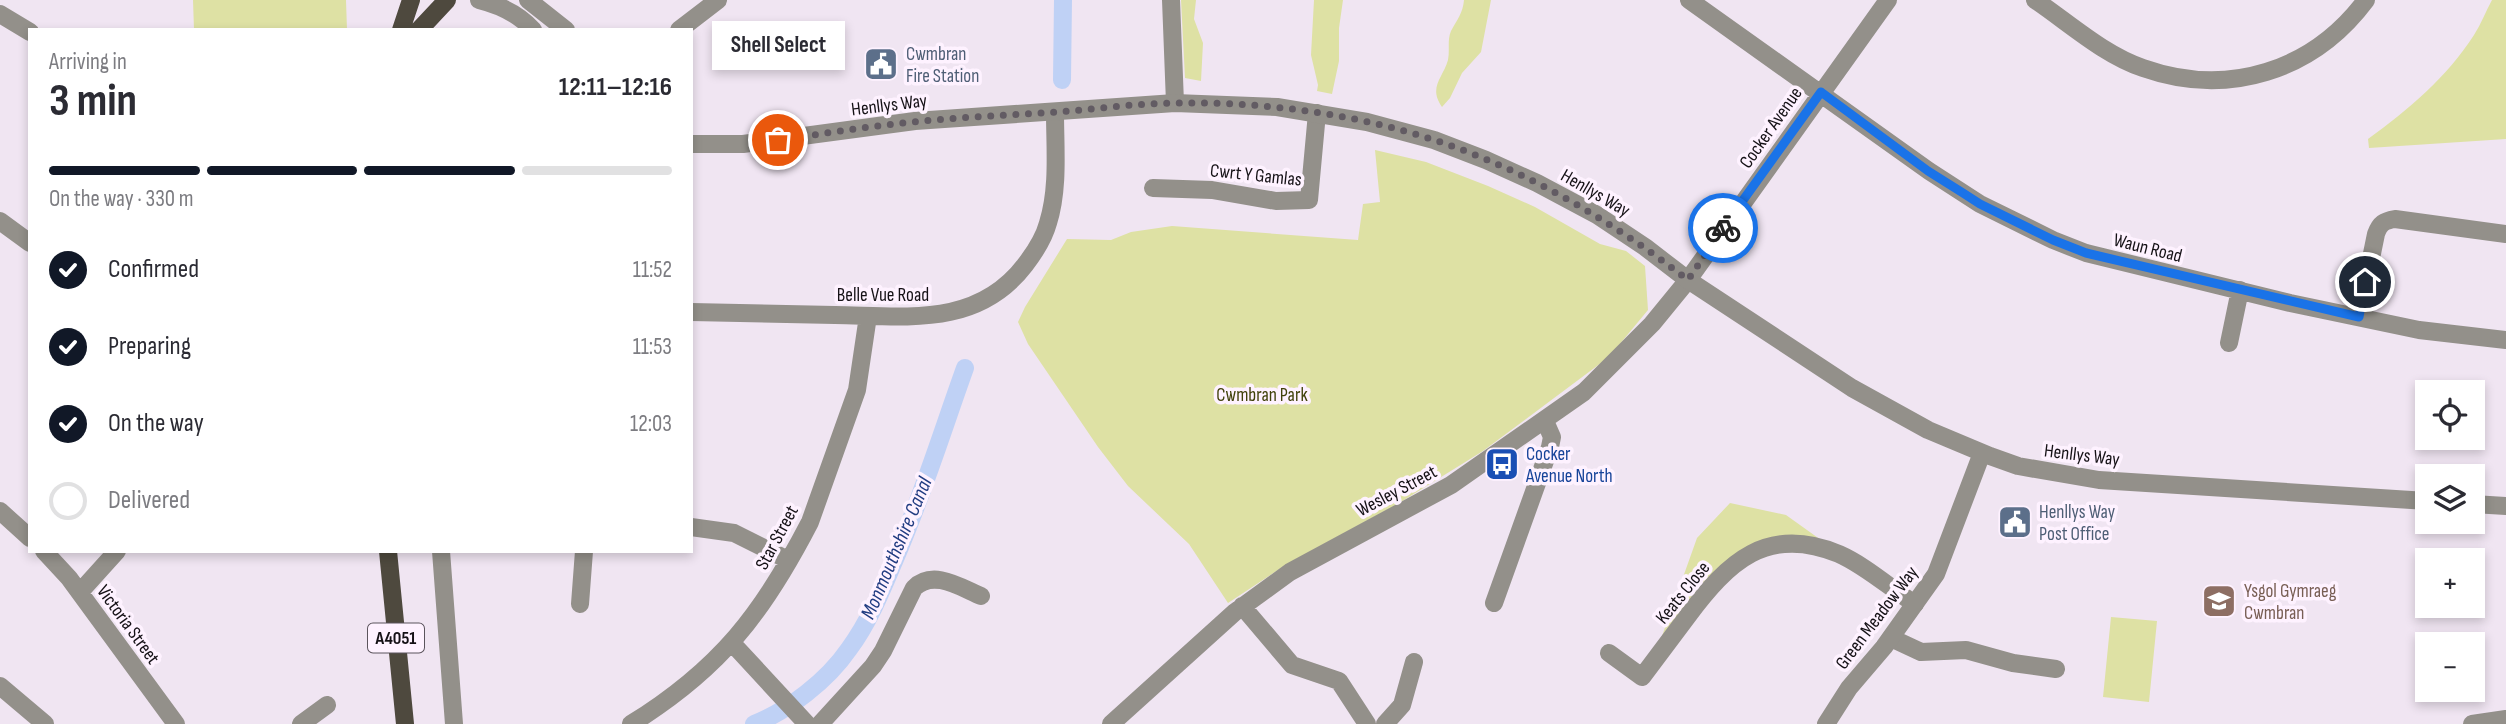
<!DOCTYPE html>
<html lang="en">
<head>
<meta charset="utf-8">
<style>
	body { margin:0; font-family:"Sofia Sans Condensed",sans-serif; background:#f2f2f3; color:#2b2b33; height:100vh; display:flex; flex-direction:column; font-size:26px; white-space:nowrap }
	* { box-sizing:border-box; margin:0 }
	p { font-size:23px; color:#7c7c81 }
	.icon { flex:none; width:38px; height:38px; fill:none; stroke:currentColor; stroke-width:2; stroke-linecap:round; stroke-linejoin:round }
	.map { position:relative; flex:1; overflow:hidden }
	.drawer { position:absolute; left:28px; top:28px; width:665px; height:525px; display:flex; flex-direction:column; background:#fff; border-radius:0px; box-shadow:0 4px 10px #0003 }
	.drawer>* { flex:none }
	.controls { position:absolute; left:2415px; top:380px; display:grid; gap:14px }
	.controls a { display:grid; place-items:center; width:70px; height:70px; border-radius:0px; background:#fff; box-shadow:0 4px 10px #0003; font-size:35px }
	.pin { position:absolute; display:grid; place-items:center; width:60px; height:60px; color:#fff; margin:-30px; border:4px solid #fff; border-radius:50%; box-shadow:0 2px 7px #0007 }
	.courier { position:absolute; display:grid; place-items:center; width:70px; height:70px; margin:-35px; border:5px solid #1a73e8; border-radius:50%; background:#fff; color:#222; box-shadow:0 2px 9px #0007 }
	.bubble { position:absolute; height:49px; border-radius:0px; background:#fff; box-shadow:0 4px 10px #0003; font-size:23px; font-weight:700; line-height:49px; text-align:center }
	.head em { font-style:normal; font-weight:700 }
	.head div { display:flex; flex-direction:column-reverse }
	.head { display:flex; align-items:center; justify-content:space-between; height:119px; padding:0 21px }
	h1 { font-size:46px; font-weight:700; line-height:52px }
	.bar { display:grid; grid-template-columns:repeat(4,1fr); gap:10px 7px; align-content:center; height:84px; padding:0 21px }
	.bar i { height:9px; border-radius:5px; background:#e1e1e2 }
	.bar .on { background:#111827 }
	.bar p { grid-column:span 4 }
	ol { padding:0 21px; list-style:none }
	li { display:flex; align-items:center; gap:21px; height:77px }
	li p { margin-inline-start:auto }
	li .icon { padding:7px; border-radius:50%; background:#111827; color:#fff; stroke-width:4 }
	li:last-child { color:#7c7c81 }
	li i { width:38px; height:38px; border:4px solid #e1e1e2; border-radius:50% }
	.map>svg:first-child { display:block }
	.green { fill:#dee1a4 }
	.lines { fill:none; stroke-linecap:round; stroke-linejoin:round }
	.canal { stroke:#bfd1f5; stroke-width:18 }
	.minor { stroke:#93908a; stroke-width:18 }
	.tertiary { stroke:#93908a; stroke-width:18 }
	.primary { stroke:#4e493e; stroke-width:18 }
	.done { stroke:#625b63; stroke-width:7; stroke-dasharray:0 12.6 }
	.route { stroke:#1a73e8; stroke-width:9 }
	.labels { text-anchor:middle; stroke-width:7; stroke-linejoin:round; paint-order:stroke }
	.shield { fill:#fef2ff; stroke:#5b545c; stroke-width:2 }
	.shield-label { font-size:18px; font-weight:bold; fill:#151116 }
	.service-label { font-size:19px; fill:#4e5e75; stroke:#fef2ff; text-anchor:start }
	.street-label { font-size:19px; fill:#151116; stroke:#fef2ff }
	.park-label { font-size:19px; fill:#40410a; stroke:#fef2ff }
	.transit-label { font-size:19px; fill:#164399; stroke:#fef2ff; text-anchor:start }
	.education-label { font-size:19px; fill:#785e54; stroke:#fef2ff; text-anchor:start }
	.water-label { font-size:21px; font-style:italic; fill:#223d82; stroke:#fef2ff }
</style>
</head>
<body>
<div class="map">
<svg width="2506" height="724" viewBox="0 0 2506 724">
	<rect width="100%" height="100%" fill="#f0e5f2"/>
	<path class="green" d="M193,0H346L347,30H194Z
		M1181,0H1196L1194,19L1203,43L1201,81L1185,78Z
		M1314,0H1343L1339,28V61L1332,94L1317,91L1318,85L1311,55Z
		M1464,0H1491L1481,52L1462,73L1450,98L1442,107C1428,87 1443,78 1448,60C1450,50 1447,40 1451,31C1457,20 1463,13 1464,0Z
		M2492,0H2506V139L2369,148L2368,139C2408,110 2447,77 2474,35C2481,24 2486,11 2492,0Z
		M1375,150L1426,162L1488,186L1535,207L1600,244L1626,251L1645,266L1648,310L1609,357L1483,451L1396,505L1287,564L1228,603L1189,544L1128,486L1098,447L1028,344L1018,322L1025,307L1067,239L1111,240L1131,232L1172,226L1358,240L1363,204L1380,202Z
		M1730,503L1786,515L1821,540L1742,550L1701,584L1662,636L1697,538Z
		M2111,617L2157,621L2149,702L2103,697Z"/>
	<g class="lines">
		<path class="canal" d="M1062,80L1063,0
			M754,724C789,710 827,681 849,649C869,622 882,590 895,559C922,497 942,432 965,368"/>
		<path class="minor" d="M1171,0L1175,103
			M1689,0L1929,171L1980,204L2053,240L2086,253L2290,303L2419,330L2506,340
			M2035,0C2069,23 2104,55 2143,68C2228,98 2313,71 2366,0
			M679,30L718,0
			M1153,188L1212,190L1276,201L1309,200L1317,113
			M0,221L30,243
			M691,312C739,313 787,314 835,315C905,316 977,328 1025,265C1035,252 1044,238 1048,223C1059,188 1055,148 1055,112
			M2359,317L2376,234C2380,223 2384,221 2395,219L2506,234
			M2229,343L2240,290
			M0,511L30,538
			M691,527L734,533L788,560
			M44,551L69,578L176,724
			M441,551L454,724
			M80,592L117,551
			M1494,603L1550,447L1552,437L1545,421
			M580,604L584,551
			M1242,606L1292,665L1339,681L1367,724
			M1891,638L1921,652L1966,650L2013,663L2056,669
			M732,643L807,724
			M1609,653L1642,677C1657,657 1672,637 1687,617C1728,562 1767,524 1839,554C1866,566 1890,588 1915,604
			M0,686L45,724
			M301,724L327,705
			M631,724C720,669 763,613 810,522L857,390L868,316
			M820,724L873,666L883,651L914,588C933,569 960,587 981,596
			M1111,724L1235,612L1290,572L1451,485L1584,392L1652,324L1688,280L1888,0
			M1385,724L1402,705L1414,662
			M2472,724L2506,719"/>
		<path class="tertiary" d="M479,0C499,5 519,14 533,30
			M528,0L566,30
			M0,14L30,32
			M691,144H743L915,121L1175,103L1277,107L1367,122L1434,140L1486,160L1537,183L1597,215L1645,247L1688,280L1852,388L1928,430L1990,456L2018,466L2099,480L2427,501
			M2473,504L2506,506
			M1826,724L1849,688L1884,647L1936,574L1982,453"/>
		<path class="primary" d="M401,30L411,0
			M419,30L447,0
			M388,551L405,724"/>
	</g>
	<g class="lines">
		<path class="done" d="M778,140C823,134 868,126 914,122C961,117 1009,115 1057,112C1097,109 1138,103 1178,103C1255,102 1334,111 1408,132C1511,161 1604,215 1688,280L1723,228"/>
		<path class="route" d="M1723,228L1821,92L1928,171L1963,193L1980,204L2053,240L2086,253L2359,317L2365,282"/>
	</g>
	<defs>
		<g id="civic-square" transform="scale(1.75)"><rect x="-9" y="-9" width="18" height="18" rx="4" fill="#5c6f8a" stroke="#fef2ff"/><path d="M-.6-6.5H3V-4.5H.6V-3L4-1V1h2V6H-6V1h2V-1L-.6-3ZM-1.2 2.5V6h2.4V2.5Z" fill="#fff"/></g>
		<g id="bus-square" transform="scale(1.75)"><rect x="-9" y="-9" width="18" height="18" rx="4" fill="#1a4fb4" stroke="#fef2ff"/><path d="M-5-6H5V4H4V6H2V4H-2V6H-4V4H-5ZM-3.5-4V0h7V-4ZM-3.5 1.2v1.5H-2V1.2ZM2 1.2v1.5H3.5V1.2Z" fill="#fff"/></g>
		<g id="school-square" transform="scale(1.75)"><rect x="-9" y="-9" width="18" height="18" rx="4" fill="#8d6e63" stroke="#fef2ff"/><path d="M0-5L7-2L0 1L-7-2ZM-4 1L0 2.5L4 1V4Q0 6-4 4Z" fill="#fff"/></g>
	</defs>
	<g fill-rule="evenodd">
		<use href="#civic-square" x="881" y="64"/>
		<use href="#bus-square" x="1502" y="464"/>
		<use href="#civic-square" x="2015" y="522"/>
		<use href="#school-square" x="2219" y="601"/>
	</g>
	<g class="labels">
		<rect class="shield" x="368" y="623.5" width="56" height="29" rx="5"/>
		<g class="shield-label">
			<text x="396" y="644">A4051</text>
		</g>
		<g class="service-label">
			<text x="906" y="60">Cwmbran<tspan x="906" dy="22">Fire Station</tspan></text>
			<text x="2039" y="518">Henllys Way<tspan x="2039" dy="22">Post Office</tspan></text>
		</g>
		<g class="street-label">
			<text transform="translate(889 104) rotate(-7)" y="7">Henllys Way</text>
			<text transform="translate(1770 127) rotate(-55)" y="7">Cocker Avenue</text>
			<text transform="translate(1256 174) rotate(6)" y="7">Cwrt Y Gamlas</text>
			<text transform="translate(1596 192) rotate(30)" y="7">Henllys Way</text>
			<text transform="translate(2148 247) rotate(14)" y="7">Waun Road</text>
			<text x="883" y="301">Belle Vue Road</text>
			<text transform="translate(2082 454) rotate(7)" y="7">Henllys Way</text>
			<text transform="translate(1396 490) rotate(-28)" y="7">Wesley Street</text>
			<text transform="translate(776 537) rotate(-62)" y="7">Star Street</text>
			<text transform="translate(1682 592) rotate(-51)" y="7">Keats Close</text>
			<text transform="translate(1876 617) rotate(-53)" y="7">Green Meadow Way</text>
			<text transform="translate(129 624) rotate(54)" y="7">Victoria Street</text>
		</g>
		<g class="park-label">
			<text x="1262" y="401">Cwmbran Park</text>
		</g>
		<g class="transit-label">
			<text x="1526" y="460">Cocker<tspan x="1526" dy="22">Avenue North</tspan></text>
		</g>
		<g class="education-label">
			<text x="2244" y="597">Ysgol Gymraeg<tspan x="2244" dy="22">Cwmbran</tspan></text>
		</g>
		<g class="water-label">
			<text transform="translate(896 548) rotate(-67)" y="7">Monmouthshire Canal</text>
		</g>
	</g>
</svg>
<div class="controls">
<a><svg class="icon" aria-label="locate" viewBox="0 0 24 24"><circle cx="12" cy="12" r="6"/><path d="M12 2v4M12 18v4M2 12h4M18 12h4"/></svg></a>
<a><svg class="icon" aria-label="layers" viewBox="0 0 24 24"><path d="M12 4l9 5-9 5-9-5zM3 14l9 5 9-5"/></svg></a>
<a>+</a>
<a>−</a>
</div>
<div class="pin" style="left:778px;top:140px;background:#ea580c"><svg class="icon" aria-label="bag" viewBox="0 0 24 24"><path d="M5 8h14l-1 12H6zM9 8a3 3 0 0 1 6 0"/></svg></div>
<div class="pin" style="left:2365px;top:282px;background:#1f2937"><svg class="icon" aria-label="home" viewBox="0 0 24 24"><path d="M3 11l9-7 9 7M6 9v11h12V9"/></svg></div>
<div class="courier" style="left:1723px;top:228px"><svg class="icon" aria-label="bike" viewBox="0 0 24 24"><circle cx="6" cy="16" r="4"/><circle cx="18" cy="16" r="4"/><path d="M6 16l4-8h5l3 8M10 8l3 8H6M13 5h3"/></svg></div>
<div class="bubble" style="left:712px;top:21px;width:133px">Shell Select</div>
<section class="drawer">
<div class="head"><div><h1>3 min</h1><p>Arriving in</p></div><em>12:11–12:16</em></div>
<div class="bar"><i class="on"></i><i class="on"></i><i class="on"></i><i></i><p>On the way · 330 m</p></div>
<ol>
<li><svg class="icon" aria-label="check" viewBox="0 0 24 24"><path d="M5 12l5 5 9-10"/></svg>Confirmed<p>11:52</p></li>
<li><svg class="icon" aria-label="check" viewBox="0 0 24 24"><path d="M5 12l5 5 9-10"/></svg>Preparing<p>11:53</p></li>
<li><svg class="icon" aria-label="check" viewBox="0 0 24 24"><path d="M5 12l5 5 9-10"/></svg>On the way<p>12:03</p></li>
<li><i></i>Delivered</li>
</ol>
</section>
</div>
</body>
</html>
